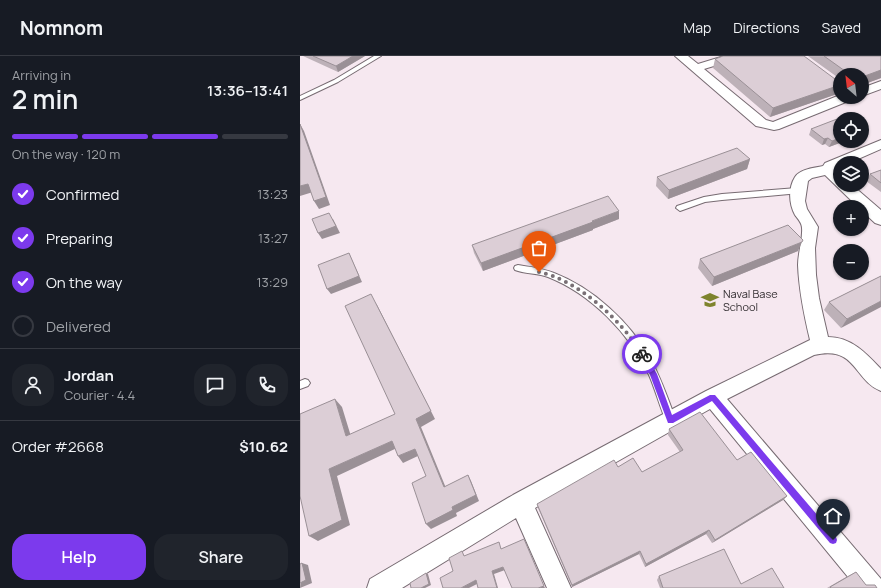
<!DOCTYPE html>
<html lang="en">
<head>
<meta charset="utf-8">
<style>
	body { margin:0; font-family:Manrope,sans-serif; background:#20242c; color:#f1f3f6; height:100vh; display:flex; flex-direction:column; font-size:15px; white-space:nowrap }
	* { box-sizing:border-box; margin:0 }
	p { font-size:13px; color:#9ea1a6 }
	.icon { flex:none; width:22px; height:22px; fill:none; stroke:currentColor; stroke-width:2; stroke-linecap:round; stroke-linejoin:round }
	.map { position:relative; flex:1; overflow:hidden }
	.panel { display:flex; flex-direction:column; background:#171b24; width:300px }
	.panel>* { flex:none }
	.needle { width:26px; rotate:332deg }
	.buttons { position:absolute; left:533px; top:12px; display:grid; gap:8px }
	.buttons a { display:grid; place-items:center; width:36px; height:36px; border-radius:50%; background:#171b24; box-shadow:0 1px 3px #0004; font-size:20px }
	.pin { position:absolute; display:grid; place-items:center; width:34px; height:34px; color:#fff; margin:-41px -17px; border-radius:50% 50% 50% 0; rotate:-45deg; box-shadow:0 0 4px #0007 }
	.pin .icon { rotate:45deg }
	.courier { position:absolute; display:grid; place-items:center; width:40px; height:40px; margin:-20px; border:3px solid #7c3aed; border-radius:50%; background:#fff; color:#222; box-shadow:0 1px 5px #0007 }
	.headline em { font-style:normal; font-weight:600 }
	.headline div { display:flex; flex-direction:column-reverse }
	.headline { display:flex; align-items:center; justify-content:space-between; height:68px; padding:0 12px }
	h1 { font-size:26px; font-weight:600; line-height:30px }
	.bar { display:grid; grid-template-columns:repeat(4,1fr); gap:6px 4px; align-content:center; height:48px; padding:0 12px }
	.bar i { height:5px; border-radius:3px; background:#363941 }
	.bar .active { background:#7c3aed }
	.bar p { grid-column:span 4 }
	.line { display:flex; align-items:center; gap:10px; padding:0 12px; border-top:1px solid #363941 }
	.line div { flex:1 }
	.round { display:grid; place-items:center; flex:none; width:42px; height:42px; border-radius:16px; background:#20242c }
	ol { padding:0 12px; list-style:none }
	li { display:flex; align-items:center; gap:12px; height:44px }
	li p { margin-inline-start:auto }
	li .icon { padding:4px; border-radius:50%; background:#7c3aed; color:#fff; stroke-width:4 }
	li:last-child { color:#9ea1a6 }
	li i { width:22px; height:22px; border:2px solid #363941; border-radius:50% }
	.action { display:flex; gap:8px; margin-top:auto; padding:8px 12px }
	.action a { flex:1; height:46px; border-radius:16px; background:#7c3aed; color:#fff; font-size:16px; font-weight:600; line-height:46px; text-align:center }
	.action a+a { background:#20242c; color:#f1f3f6 }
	header { display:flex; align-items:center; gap:24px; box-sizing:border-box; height:56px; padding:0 20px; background:#171b24; border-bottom:1px solid #363941 }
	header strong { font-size:19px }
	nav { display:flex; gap:22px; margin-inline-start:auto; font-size:14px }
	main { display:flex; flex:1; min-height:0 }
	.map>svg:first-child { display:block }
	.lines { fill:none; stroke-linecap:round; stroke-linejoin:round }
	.lane-casing { stroke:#776b72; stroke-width:2 }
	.street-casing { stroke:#776b72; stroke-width:2 }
	.lane { fill:#fff; fill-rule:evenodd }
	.street { fill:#fff; fill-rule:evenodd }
	.wall { fill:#bdb1b8 }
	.shaded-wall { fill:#9a9096 }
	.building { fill:#dcced6; stroke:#9a9096 }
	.route { fill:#7c3aed }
	.done { stroke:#797075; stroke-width:4; stroke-dasharray:0 7.2 }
	.labels { text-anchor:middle; stroke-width:3.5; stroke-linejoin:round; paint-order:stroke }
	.poi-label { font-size:11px; fill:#353033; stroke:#f6e8f0; text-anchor:start }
</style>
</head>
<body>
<header>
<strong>Nomnom</strong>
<nav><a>Map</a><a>Directions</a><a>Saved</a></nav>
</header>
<main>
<section class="panel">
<div class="headline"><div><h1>2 min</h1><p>Arriving in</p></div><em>13:36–13:41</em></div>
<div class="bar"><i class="active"></i><i class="active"></i><i class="active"></i><i></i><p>On the way · 120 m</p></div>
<ol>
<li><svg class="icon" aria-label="check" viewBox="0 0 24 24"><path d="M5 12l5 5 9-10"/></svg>Confirmed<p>13:23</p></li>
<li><svg class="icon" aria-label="check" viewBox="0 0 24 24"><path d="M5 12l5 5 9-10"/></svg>Preparing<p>13:27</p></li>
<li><svg class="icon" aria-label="check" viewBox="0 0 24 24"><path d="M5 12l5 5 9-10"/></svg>On the way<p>13:29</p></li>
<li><i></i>Delivered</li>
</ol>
<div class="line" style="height:72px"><a class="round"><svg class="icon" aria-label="person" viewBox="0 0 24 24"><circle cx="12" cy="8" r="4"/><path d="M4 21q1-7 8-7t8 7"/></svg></a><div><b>Jordan</b><p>Courier · 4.4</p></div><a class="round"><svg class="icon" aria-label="chat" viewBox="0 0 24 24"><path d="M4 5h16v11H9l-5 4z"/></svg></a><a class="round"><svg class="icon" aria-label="phone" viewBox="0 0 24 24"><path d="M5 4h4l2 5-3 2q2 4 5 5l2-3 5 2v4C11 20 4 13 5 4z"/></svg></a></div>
<div class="line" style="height:52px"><div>Order #2668</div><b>$10.62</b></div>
<div class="action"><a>Help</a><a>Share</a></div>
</section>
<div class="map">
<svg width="581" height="532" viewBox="0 0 581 532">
	<rect width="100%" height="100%" fill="#f6e8f0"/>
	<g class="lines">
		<g class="lane-casing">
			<path id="lane" d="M74,0H81L38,26L0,44V40L34,24Z
				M497,132L500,133V137L422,144L405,146L380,155L376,152L377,150L404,141L422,138Z
				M218,209C230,211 242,212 254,217C293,232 330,266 350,302C361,322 368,343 376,364L375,367L371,369L367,367C360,352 356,335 349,319C329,277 291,238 248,221C237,217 226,218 215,214L214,212L215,210Z
				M5,323L8,324L10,327L8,330L0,333V325Z"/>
		</g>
		<g class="street-casing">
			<path id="street" d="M375,0H388L398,8L424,0H442L440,2L404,13L466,64L473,66L540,39V41H553L551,44L479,73L474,74L461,71L456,70Z
				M581,25V33L562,40V32Z
				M581,84V93L549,107H540V111L536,113L540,117V129H552L581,154V169L575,167L562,155V151H558L525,119L512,122L508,125L505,145L507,153L518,171L515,192L516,219L519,242L528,281C551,281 566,297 581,313V335C553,324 557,289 514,299L427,343L581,523V532H557L410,353L235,452L271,532H247L216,462L102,532H67L70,523L213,439L406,335L510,284C504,259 499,234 498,209C498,197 503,182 502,172C502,167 498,163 495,159C489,148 488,132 495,121C500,113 514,112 523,110L525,107Z"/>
		</g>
		<use href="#lane" class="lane"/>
		<use href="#street" class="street"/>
	</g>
	<path class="wall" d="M3,0H65L38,16Z
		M508,0H581V22L562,29V19H540V23Z
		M415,3L540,26V37L470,61L413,12Z
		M511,73L540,85H545L529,91L525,88L522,89L509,79Z
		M450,103L447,113L368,143L356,130L357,121Z
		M581,114V136L566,125L570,118Z
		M319,163L293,173V174L183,215L174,197L172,189Z
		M498,195L412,230L398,212L400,203Z
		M581,220L541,272L524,254L529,246Z
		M369,373L437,404L487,440L483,444L412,487L406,478L345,511L339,498L272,531L238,452L237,448L318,411L342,416L380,396L368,379Z
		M556,516L566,529L577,532H527L546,521Z
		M359,520L441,528L484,532H360L357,524Z"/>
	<path class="shaded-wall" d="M53,0H65L38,16L36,10Z
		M581,14V22L562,29V21Z
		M540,29V37L470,61L473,52Z
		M0,68L4,75L30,149L19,153L14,145Z
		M528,82L525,88L522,89L524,83Z
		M540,82V85H545L529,91L532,85Z
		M450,103L447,113L368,143L369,134Z
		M8,128L13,136L0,140V130Z
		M319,155V163L293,173V174L183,215L181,207Z
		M33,163L40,177L22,183L18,177Z
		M502,186L498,195L412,230L414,221Z
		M49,197L62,226L31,238L27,233Z
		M581,245V251L541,272L547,263Z
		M76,247L135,363L121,371L148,437L144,431L116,363Z
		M35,343L42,351L53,387L46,380Z
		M92,385L97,392L37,420L50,469L18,485L9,480L29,413Z
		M115,393L120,399L103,407L98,400Z
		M168,419L171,425L179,445L156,457L157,460L131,473L126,468L152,451Z
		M487,440L483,444L412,487L415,484Z
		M409,474L406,478L345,511L346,508Z
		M340,495L339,498L272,531V529Z
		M2,507L8,509L12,527L0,532Z
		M203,511L205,514L194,518L198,532H197L192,515Z
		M126,517L128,518L131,529L125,532H121Z
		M176,524L179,527L169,532H161Z
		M244,530L245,532H238Z"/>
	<path class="building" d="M13,0H53L36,10Z
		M423,0H504L539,26H540V29L473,52L415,3Z
		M524,0H581V14L562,21V19H545V15Z
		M537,63L540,65V82L532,85L528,82L524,83L511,73Z
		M0,68L26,141L14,145L8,128L0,130Z
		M437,92L450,103L369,134L357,121Z
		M581,114V127L570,118Z
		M308,140L319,155L292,165L293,166L181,207L172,189Z
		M29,157L36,170L18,177L12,163Z
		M488,169L503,184L502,186L414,221L400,203Z
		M49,197L59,220L27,233L18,209Z
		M581,220V245L547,263L529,246Z
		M71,238L131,355L116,363L144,431L168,419L176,439L152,451L153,454L126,468L112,427L126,420L115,393L98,400L92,385L29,413L42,464L9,480L0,440V358L35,343L46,380L95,358L45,250Z
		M400,356L437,404L451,396L487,440L415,484L409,474L346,508L340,495L272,529L237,448L314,404L318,411L333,402L342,416L383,394L369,373Z
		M224,483L244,530L238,532H212L203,511L192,515L197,532H178L176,524L161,532H143L140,522L153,515L149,502L162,495L164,500L199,486L201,493Z
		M424,493L441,528L472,512L484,532H363L359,520Z
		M2,507L6,524L0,527V508Z
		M556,516L566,529H575L577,532H531L530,531Z
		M126,517L129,528L121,532H111L110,527Z"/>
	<path class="route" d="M340,296H344L357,318L372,359L410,339H415L536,481L537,484L536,487L533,488L530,487L412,345L373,367H368L350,319L339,298Z"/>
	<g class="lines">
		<path class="done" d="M239,216C278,224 322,265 342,298"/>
	</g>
	<defs>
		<g id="school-bare" transform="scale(1.38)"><path d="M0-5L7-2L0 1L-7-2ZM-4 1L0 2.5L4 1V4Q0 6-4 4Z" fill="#7e832d" stroke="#f6e8f0" stroke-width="2.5" paint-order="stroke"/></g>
	</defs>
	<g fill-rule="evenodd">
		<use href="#school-bare" x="410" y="244"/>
	</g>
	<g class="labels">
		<g class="poi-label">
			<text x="423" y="242">Naval Base<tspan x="423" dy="13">School</tspan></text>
		</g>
	</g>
</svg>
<div class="buttons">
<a><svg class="needle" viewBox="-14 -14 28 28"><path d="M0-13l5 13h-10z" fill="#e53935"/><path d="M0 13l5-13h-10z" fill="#9ea1a6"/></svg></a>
<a><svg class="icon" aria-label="locate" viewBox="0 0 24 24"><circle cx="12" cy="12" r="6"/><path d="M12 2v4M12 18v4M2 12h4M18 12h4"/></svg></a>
<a><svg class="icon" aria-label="layers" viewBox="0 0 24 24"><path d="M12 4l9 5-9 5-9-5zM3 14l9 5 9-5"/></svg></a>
<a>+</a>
<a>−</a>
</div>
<div class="pin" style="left:239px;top:216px;background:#ea580c"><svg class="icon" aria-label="bag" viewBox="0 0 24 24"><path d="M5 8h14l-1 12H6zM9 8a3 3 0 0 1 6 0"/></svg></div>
<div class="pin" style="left:533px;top:484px;background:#1f2937"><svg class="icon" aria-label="home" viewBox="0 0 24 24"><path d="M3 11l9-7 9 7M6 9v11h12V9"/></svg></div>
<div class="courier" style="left:342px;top:298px"><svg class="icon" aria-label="bike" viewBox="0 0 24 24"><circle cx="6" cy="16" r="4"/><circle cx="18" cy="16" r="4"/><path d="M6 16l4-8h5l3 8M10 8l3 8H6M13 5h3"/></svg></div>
</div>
</main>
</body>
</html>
